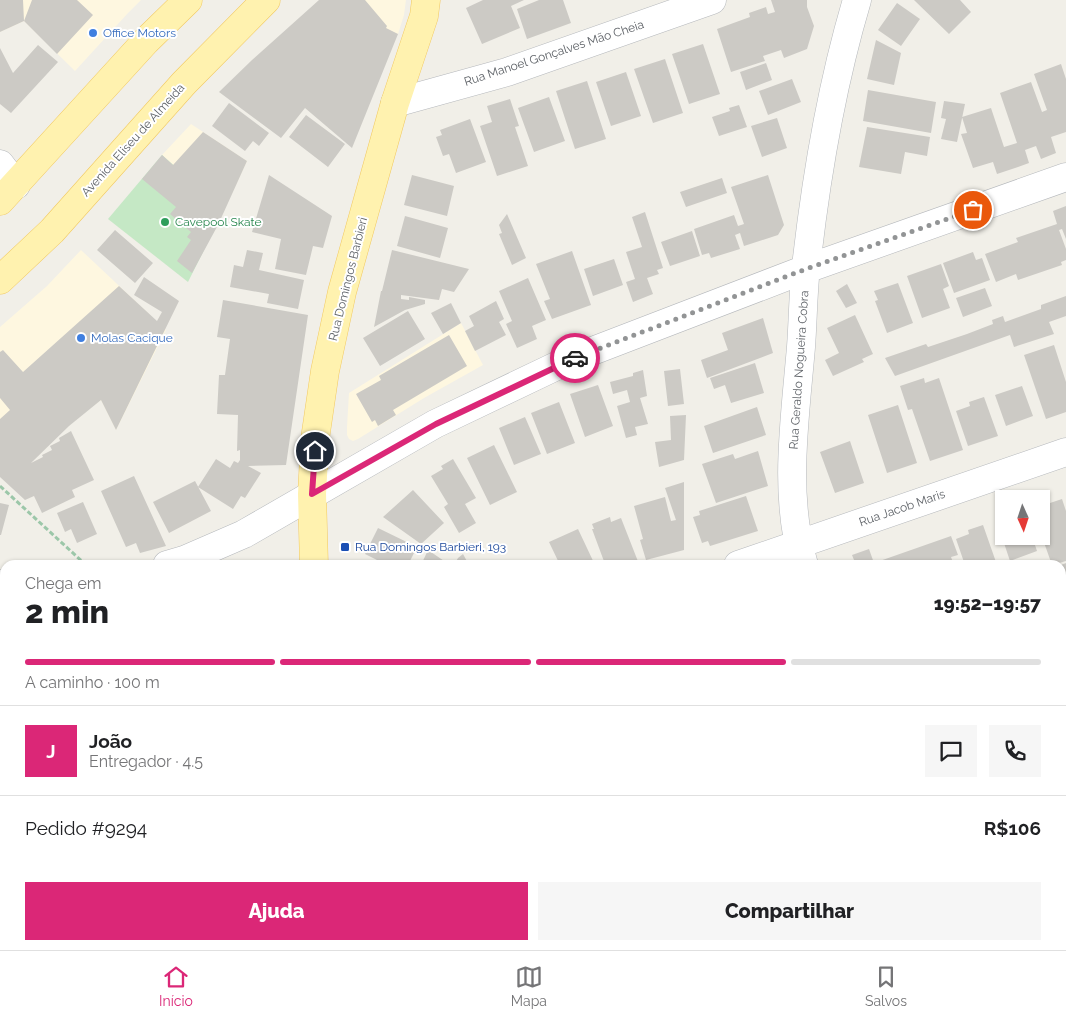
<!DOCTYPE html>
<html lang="pt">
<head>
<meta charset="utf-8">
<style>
	body { margin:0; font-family:Raleway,sans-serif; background:#f6f6f6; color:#202124; height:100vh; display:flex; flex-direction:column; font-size:19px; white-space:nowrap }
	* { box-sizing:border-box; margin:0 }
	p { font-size:16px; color:#757577 }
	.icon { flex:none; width:28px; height:28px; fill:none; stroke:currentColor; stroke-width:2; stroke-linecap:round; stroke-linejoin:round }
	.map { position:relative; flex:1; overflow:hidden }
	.details { position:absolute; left:0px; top:560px; width:1066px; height:390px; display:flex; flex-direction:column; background:#fff; border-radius:15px 15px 0 0; box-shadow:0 1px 4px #0004 }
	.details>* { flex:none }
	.needle { width:32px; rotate:177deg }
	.tools { position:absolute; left:995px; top:490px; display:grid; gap:10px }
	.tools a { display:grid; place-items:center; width:55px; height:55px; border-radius:0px; background:#fff; box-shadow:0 1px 4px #0004; font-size:25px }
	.pin { position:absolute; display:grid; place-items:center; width:42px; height:42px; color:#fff; margin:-21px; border:2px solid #fff; border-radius:50%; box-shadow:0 1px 5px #0007 }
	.courier { position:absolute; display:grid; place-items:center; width:50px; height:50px; margin:-25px; border:4px solid #db2777; border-radius:50%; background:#fff; color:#222; box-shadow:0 1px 6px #0007 }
	.head em { font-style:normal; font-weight:800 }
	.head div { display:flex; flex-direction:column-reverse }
	.head { display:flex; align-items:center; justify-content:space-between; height:85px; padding:0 25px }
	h1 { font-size:32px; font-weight:800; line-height:38px }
	.bar { display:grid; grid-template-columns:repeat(4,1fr); gap:8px 5px; align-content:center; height:60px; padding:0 25px }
	.bar i { height:6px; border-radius:4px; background:#e0e0e0 }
	.bar .selected { background:#db2777 }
	.bar p { grid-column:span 4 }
	.line { display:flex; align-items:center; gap:12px; padding:0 25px; border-top:1px solid #e0e0e0 }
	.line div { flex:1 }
	.round { display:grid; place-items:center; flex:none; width:52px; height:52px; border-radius:0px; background:#f6f6f6 }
	.cta { display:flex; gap:10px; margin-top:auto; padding:10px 25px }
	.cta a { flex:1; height:58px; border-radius:0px; background:#db2777; color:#fff; font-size:20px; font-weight:800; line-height:58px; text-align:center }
	.cta a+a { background:#f6f6f6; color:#202124 }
	.dock { display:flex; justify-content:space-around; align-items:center; height:70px; border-top:1px solid #e0e0e0; background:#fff; font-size:14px; color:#757577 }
	.dock a { display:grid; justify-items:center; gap:2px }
	.dock .selected { color:#db2777 }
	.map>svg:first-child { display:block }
	.commercial { fill:#fef7e0 }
	.green { fill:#c5e8c5 }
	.building { fill:#cccac5 }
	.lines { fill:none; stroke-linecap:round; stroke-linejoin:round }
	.minor-casing { stroke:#b5b8bc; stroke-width:29 }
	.major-casing { stroke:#f2c960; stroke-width:29 }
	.path { stroke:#9cc7a9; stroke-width:3; stroke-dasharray:5 2.5; stroke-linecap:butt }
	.minor { stroke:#fff; stroke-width:28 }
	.major { stroke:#fff2af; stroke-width:28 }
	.done { stroke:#929495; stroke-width:5; stroke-dasharray:0 9 }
	.route { stroke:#db2777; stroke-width:6 }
	.shop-dot { fill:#3f7fe0; stroke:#fff; stroke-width:2 }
	.leisure-dot { fill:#2e9e5b; stroke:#fff; stroke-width:2 }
	.transit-dot { fill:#1a4fb4; stroke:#fff; stroke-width:2 }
	.labels { text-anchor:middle; stroke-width:4; stroke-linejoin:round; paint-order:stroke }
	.shop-label { font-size:12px; fill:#366cbe; stroke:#fff; text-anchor:start }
	.street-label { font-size:12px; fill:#5f6368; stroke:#fff }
	.leisure-label { font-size:12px; fill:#27864d; stroke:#fff; text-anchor:start }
	.transit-label { font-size:12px; fill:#164399; stroke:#fff; text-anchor:start }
</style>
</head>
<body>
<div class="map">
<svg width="1066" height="950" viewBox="0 0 1066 950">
	<rect width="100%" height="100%" fill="#f1efe8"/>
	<path class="commercial" d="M0,0H141L128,13L75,71L24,21L0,32Z
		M322,0H406L404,15L398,34Z
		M191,124L247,161L224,210L162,155Z
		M81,250L166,330L116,430L101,400L0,477V327L47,286Z
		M461,323L483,365L424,398L358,439L353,441L349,439L347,435V427L349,393Z"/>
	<path class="green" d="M162,155L224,210L188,282L108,219Z"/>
	<path class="building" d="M0,0H23L24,21L32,0H77L93,15L57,54L24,21L0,32Z
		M319,0H365L387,26L386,28L398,34L352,148L305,108L281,138L219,92L252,60Z
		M483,0H524L511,6L520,28L482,44L466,8Z
		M539,0H563L571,23L527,39L517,9Z
		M771,0H807V7L814,26L807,49L784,58L781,50L763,56L765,61L731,72L717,29L750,17L749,13L766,7L768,14L775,12Z
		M914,0H960L971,12L949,34Z
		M897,3L920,19L901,46L878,30Z
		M876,40L901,53L894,85L867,79Z
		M703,44L720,94L689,104L672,54Z
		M38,45L58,62L11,113L0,104V48L13,73Z
		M665,59L683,113L653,123L634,69Z
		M766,63L772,80L746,90L740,72Z
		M1061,64L1066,79V132L1051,137L1056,153L1041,159L1036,146L1025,150L1029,163L1018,167L997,174L993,162L973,168L961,134L967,133L962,117L991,108L1004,147L1017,143L1000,93L1031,82L1042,112L1047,110L1034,74Z
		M626,72L641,116L611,126L596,82Z
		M792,79L801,102L768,115L759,91Z
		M587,81L606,139L575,149L556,91Z
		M868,90L936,102L931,133L863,121Z
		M549,97L565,141L534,152L518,108Z
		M510,99L519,126L515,127L528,166L497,176L480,126L492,122L487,106Z
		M944,101L965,104L957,142L941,139L946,119L941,118Z
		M229,103L269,133L259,146L253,141L245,151L212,126Z
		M739,105L747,127L719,136L712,117L730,111L729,108Z
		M306,115L345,144L328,167L289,137Z
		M777,118L787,148L762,157L751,126Z
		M470,119L486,162L456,173L449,154L443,156L436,137L442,135L440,130Z
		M867,127L930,137L927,156L905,152L901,174L859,167Z
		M203,132L247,161L218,225L192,273L177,261L191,240L187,237L191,232L170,214L176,207L142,179L162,155L173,165Z
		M269,175L332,216L323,248L313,246L306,275L275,269L281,239L252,232Z
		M412,175L454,186L447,216L404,205Z
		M768,175L784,225L778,235L744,246L740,233L735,235L740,249L711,258L709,253L702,255L694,229L734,215L738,226L744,224L731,187Z
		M722,178L727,193L686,207L680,192Z
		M1066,206V239L1062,229L1059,230L1066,249V260L1061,262L1062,265L1018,280L1016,274L996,282L985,254L1018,242L1016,238L1057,224L1053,211Z
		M645,212L663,268L657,270L659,274L647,278L653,294L633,302L626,282L635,279L626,252L642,247L632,217Z
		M507,214L526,258L512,265L499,234L502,233L499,225Z
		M405,216L448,228L440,258L397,246Z
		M115,230L153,263L135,283L97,250Z
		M692,231L700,256L670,266L661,242Z
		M247,250L263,253L259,270L304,280L298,309L267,303L269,294L230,287L234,265L243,267Z
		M392,250L469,269L454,292L442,289L439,300L401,295V299L409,300V297L425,300V304L405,310L374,327L381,291H382Z
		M572,251L591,305L552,319L544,301L550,299L536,264Z
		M973,252L976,260L982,258L990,280L954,293L943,263Z
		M614,259L623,285L593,296L584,269Z
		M941,264L949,286L943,289L950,308L922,318L907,276Z
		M144,277L179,301L116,430L101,400L69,426L31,463L43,457L42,455L52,450L50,446L60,441L59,438L71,431L94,480L72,490L75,497L42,513L34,496L25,500L0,477V419L10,410L0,398V352L3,350L23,372L119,286L157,321L162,312L134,295Z
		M528,278L546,320L532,326L537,339L517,348L506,324L512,321L499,291Z
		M898,283L913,323L887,333L875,301L878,300L874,291Z
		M847,284L857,303L846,308L836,291Z
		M985,288L992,306L963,317L956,298Z
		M1066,296V316L1049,322L1054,334L1014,347L1010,335L895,376L885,358L926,344L928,347L967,334L993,324L992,320L1003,316L1005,322L1041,309V305Z
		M223,300L308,315L286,465L248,466L261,473L245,498L241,496L233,509L198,487L216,459L230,468L234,461L238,463L240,460V450L237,451L238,415L217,414L219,375H225L230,339L217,337Z
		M496,301L504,319L499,322L506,335L475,351L465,331L474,326L469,316Z
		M451,303L461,323L443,334L431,313Z
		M408,311L425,339L380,366L363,338Z
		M855,315L873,354L862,359L864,362L833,376L825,360L839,353L827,328Z
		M763,318L773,353L707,378L701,360L728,350L722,333Z
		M449,335L467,366L393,410L396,415L378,426L375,420L372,422L356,394L381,380L379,376Z
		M1054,345L1066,382V412L1046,419L1024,355Z
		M755,363L764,393L731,403L725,385L714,389L710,378Z
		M680,369L684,404L668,406L664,371Z
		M643,370L647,396L640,398L648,424L635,427L637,435L626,438L617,406L630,402L627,390L613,394L610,382L633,376V373Z
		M924,378L925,383L939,378L963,450L930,461L912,409L908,410L900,386Z
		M598,385L613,426L585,437L570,394Z
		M1022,386L1033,416L1006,426L995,395Z
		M984,397L998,436L968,446L956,411L970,406L969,402Z
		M559,402L575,443L547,454L531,413Z
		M898,405L917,463L887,473L868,415Z
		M757,407L766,435L713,453L704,426Z
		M686,415L684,460L659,467L655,442L671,440L670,416Z
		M525,417L541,454L514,465L499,428Z
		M850,441L864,483L835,493L820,452Z
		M494,445L517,492L490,505L467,458Z
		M758,451L768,486L716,503L702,464L733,454L735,459Z
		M453,459L476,498L465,504L476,523L459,533L444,507L448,504L431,476L443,469L441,466Z
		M134,476L166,546L140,553L136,543L126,547L101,491Z
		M195,481L211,511L169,533L153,502Z
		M684,482V550L646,560L640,540L643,539L634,506L665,497L671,521L676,520L665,488Z
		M413,490L444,523L421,544L383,517Z
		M746,496L758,531L710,546L708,541L702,543L693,517L700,515L699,511Z
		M1062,499L1066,511V561L1052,565L1041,534V506Z
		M83,502L97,534L77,543L71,529L65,532L57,513Z
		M0,503L9,505L1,535H0Z
		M1004,516V536H1032L1037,551L1010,561L996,519Z
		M610,517L611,522L621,518L639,564L610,565L609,562L605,564L592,529H594L592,524Z
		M983,525L996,562L989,565H965L956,539L969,534L968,530Z
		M378,528L417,547L408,565H387L365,554Z
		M578,529L595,565H560L549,542Z
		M951,536L958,555L951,557L954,565H856L852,555L869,549L874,563Z
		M428,550L450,565H421Z
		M463,554L469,565H454L458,558Z
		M1066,563V594L1061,596V565Z
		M1061,619L1066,631V656L1061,658Z
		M0,625H5V645L0,646Z
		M0,694H5V724L2,725Z
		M5,730V762L0,763V731Z
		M1061,741L1066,753V768L1061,769Z
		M5,765V797L0,798V778H2L1,766Z
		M1066,776V807L1061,808V793L1063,792L1061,778Z
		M5,807V831L1,832L0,808Z
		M1066,812V845L1061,833V814Z
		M64,945H104L105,950H65Z
		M174,945H237L238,950H175Z
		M259,945H368L369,948L363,950H260Z
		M450,945H475L473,947L476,950H446Z
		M488,945H508L504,950H494Z
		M601,945H640L645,950H605Z
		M649,945H687L681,950H653Z
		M693,945H768L762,950H697Z
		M772,945H807L810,950H776Z
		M828,945H865L852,950H830Z
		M876,945H904L893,950H877Z"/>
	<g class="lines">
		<g class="minor-casing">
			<path id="minor" d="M395,103L507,72L712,0
				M0,164L16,185
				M167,565L184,560L244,534L435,424L569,360L806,269L1066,177
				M738,565L1066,452
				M804,565C783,495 795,419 801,347C803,320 803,294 806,267C816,177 831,87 857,0
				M0,584L5,585
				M1061,687L1066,685
				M136,945L137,950
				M551,950L554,945"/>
		</g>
		<g class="major-casing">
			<path id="major" d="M0,201L146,41L188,0
				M0,280L52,231L184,83L266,0
				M314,565L312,494L315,439L325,371L342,292L395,103L424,16L426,0
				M1061,900L1066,898
				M396,945L397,950
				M938,950L951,945"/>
		</g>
		<path class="path" d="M0,486L86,565"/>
		<use href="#minor" class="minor"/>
		<use href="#major" class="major"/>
	</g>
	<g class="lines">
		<path class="done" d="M575,358L806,269L973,210"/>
		<path class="route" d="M315,451L312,494L436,424L575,358"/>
	</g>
	<g class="shop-dot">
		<circle cx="93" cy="33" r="5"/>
		<circle cx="81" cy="338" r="5"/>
	</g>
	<circle class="leisure-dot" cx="165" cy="222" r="5"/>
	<rect class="transit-dot" x="340" y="542" width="10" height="10" rx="2.5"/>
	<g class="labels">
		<g class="shop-label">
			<text x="103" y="37">Office Motors</text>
			<text x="91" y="342">Molas Cacique</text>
		</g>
		<g class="street-label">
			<text transform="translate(554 53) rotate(-18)" y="4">Rua Manoel Gonçalves Mão Cheia</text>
			<text transform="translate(133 140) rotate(-48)" y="4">Avenida Eliseu de Almeida</text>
			<text transform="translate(348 279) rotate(-76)" y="4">Rua Domingos Barbieri</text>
			<text transform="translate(799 370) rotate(-86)" y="4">Rua Geraldo Nogueira Cobra</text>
			<text transform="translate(902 508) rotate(-19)" y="4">Rua Jacob Maris</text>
		</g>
		<g class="leisure-label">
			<text x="175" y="226">Cavepool Skate</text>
		</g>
		<g class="transit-label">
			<text x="355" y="551">Rua Domingos Barbieri, 193</text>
		</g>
	</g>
</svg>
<div class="tools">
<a><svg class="needle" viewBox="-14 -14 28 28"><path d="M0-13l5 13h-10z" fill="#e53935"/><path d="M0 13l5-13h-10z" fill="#757577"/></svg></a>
</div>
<div class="pin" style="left:973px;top:210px;background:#ea580c"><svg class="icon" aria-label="bag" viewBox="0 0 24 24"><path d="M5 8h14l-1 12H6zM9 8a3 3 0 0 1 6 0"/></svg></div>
<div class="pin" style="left:315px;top:451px;background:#1f2937"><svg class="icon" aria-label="home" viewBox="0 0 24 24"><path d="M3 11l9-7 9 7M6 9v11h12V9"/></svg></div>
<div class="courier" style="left:575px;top:358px"><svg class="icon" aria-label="car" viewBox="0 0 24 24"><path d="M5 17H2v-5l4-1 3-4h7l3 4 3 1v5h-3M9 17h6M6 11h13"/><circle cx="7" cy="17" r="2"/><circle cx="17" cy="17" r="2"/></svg></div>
<section class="details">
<div class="head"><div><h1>2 min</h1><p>Chega em</p></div><em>19:52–19:57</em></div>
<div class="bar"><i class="selected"></i><i class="selected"></i><i class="selected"></i><i></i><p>A caminho · 100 m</p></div>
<div class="line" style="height:90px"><b class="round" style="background:#db2777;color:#fff">J</b><div><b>João</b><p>Entregador · 4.5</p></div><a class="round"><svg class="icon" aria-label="chat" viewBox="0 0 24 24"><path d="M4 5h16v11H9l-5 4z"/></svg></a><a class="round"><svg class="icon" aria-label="phone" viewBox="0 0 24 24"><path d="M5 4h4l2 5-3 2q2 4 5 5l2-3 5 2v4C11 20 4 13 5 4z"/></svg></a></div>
<div class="line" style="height:65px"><div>Pedido #9294</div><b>R$106</b></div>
<div class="cta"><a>Ajuda</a><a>Compartilhar</a></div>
</section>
</div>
<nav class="dock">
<a class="selected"><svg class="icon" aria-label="home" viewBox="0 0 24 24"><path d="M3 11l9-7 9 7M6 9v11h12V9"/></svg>Início</a>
<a><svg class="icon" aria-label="map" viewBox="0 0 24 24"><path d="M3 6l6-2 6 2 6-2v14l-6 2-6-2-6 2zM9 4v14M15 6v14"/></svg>Mapa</a>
<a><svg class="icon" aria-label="saved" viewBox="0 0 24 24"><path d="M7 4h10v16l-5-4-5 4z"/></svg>Salvos</a>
</nav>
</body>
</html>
